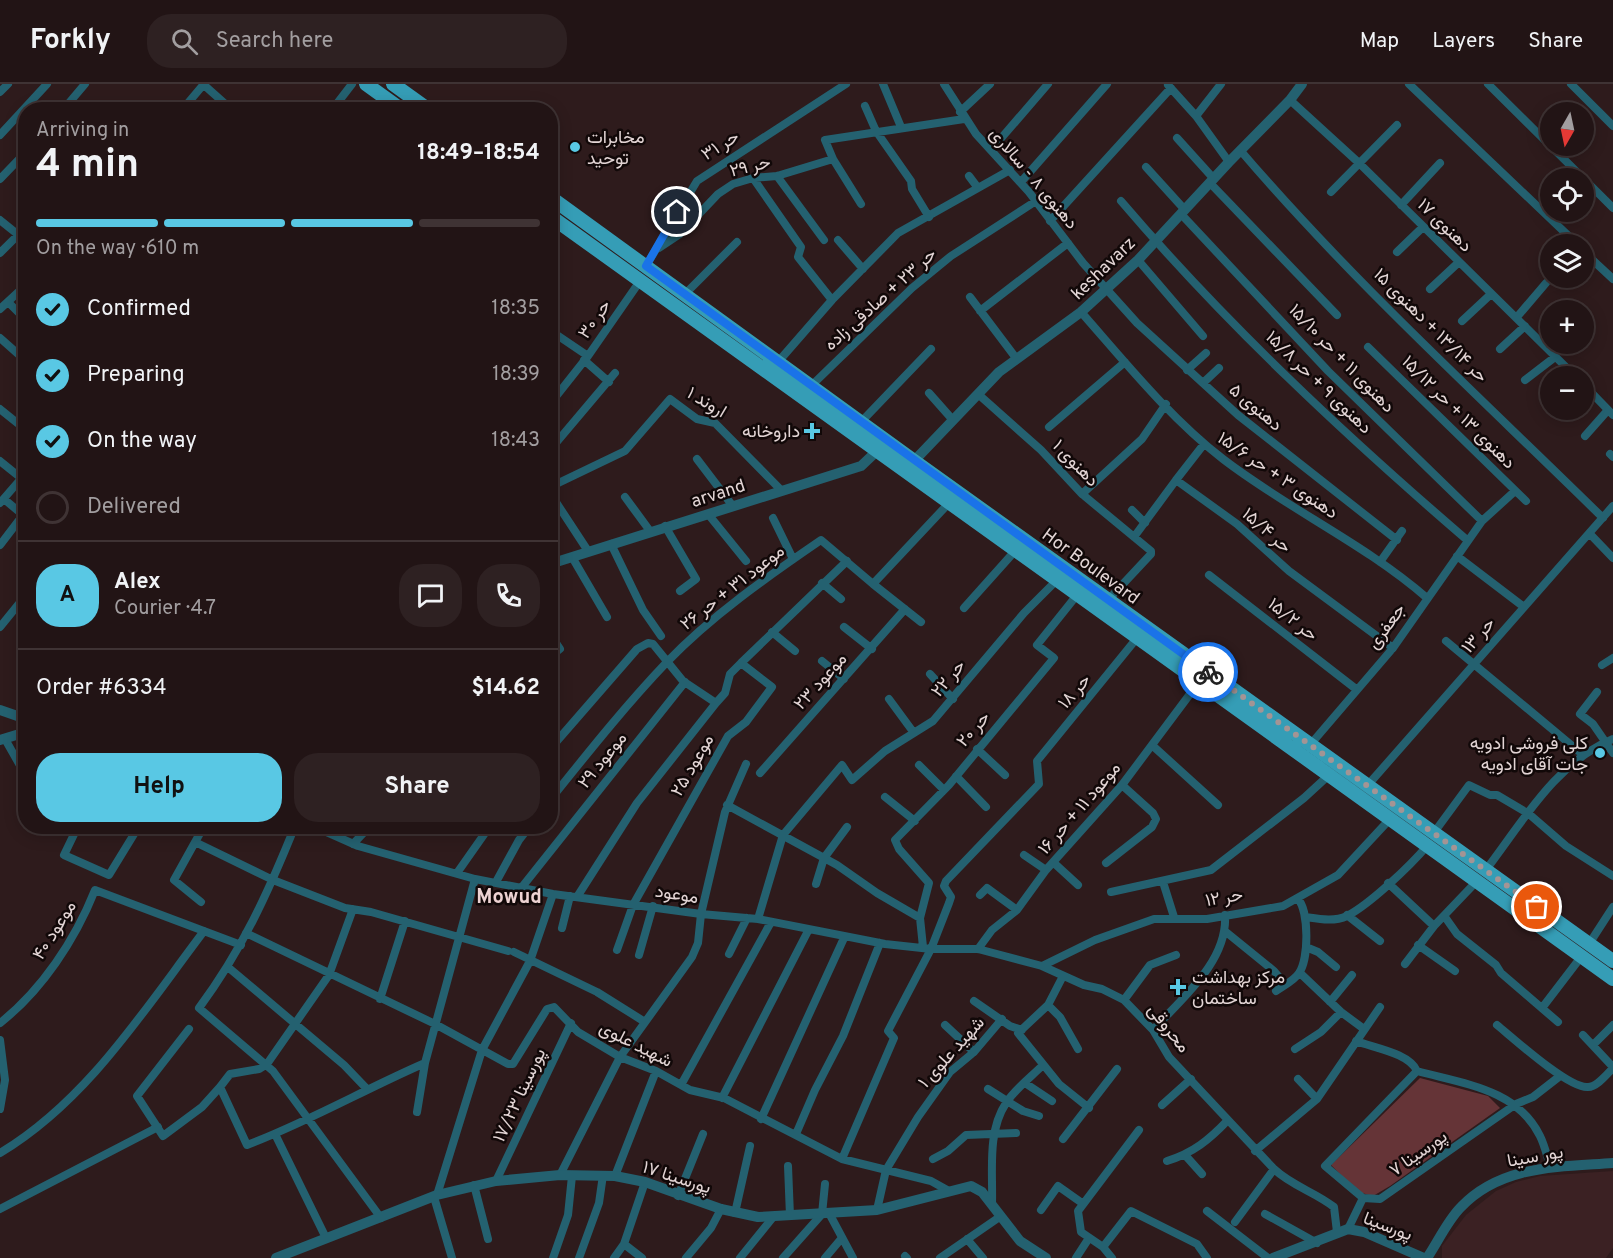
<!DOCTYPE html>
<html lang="en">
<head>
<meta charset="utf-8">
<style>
	body { margin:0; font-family:Overpass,Vazirmatn,sans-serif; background:#2e2122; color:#f1f3f6; height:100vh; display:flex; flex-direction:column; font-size:22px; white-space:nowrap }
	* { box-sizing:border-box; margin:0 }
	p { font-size:20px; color:#a29ea0 }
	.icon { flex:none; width:33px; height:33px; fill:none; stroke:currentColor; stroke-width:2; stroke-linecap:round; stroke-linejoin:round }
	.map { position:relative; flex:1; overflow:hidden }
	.side { position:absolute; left:18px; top:18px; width:540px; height:732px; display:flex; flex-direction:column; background:#221415; border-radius:24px; box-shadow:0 3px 15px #0003,0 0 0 2px #3f3334 }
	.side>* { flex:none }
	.needle { width:39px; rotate:189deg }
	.buttons { position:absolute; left:1540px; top:18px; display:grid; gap:12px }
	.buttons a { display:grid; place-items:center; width:54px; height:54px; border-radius:50%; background:#221415; box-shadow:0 3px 15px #0003,0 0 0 2px #3f3334; font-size:30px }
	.pin { position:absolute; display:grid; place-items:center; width:51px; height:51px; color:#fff; margin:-26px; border:3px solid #fff; border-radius:50%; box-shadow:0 2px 6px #0007 }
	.courier { position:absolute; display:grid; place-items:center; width:60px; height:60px; margin:-30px; border:4px solid #1a73e8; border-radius:50%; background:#fff; color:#222; box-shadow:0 2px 8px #0007 }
	.summary em { font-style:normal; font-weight:700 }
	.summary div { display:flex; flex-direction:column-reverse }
	.summary { display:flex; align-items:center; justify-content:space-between; height:102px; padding:0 18px }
	h1 { font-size:39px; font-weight:700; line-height:45px }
	.bar { display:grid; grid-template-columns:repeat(4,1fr); gap:9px 6px; align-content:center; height:72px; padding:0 18px }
	.bar i { height:8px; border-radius:4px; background:#3f3334 }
	.bar .active { background:#59c8e4 }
	.bar p { grid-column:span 4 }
	.line { display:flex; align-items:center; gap:15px; padding:0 18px; border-top:2px solid #3f3334 }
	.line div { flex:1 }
	.round { display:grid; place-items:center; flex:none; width:63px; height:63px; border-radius:24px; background:#2e2122 }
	ol { padding:0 18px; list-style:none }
	li { display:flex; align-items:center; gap:18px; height:66px }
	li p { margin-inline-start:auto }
	li .icon { padding:6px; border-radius:50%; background:#59c8e4; color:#111; stroke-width:4 }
	li:last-child { color:#a29ea0 }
	li i { width:33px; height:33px; border:3px solid #3f3334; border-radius:50% }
	.action { display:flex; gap:12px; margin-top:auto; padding:12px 18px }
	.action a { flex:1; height:69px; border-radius:24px; background:#59c8e4; color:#111; font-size:24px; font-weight:700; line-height:69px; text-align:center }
	.action a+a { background:#2e2122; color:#f1f3f6 }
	header { display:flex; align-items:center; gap:36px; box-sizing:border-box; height:84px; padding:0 30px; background:#221415; border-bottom:2px solid #3f3334 }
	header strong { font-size:28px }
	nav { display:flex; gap:33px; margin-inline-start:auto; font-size:21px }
	.search { width:420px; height:54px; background:#2e2122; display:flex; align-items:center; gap:15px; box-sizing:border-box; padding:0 21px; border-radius:24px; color:#a29ea0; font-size:22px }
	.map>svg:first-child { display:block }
	.built { fill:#3b2123 }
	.green { fill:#653437 }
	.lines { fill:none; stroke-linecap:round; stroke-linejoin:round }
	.minor { stroke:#246170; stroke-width:8 }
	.tertiary { stroke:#246170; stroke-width:10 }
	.primary { stroke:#359db6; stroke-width:14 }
	.done { stroke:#a49494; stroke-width:6; stroke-dasharray:0 10.8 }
	.route { stroke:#1a73e8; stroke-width:8 }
	.poi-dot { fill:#59c8e4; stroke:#110808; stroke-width:2 }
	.labels { text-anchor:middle; stroke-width:5; stroke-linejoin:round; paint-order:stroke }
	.poi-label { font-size:18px; fill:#e3d5d5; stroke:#110808; text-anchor:start }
	.street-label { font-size:18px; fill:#e3d5d5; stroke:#110808 }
	.neighbourhood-label { font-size:20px; font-weight:bold; fill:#edd2d2; stroke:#110808 }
</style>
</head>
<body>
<header>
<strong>Forkly</strong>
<div class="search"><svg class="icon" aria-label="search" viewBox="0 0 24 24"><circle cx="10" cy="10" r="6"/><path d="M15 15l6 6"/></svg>Search here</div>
<nav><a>Map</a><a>Layers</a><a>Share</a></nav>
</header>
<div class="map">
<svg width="1613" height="1174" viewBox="0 0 1613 1174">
	<rect width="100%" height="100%" fill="#2e1b1c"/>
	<path class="built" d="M1613,1087V1164L1606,1174H1442V1162L1466,1131L1496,1107L1516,1098L1540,1092Z"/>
	<path class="green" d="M1420,994L1488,1012L1500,1024L1390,1102L1373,1112L1358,1108L1331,1081Z"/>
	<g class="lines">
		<path class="minor" d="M883,0L901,43
			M944,0L976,50L1029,108L1083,179L1137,239L1238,331L1397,456
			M1409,0L1577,160
			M1488,0L1583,94
			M1571,0L1613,42
			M204,1L232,26
			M1168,1L1196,32L1229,78
			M0,8L8,0
			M1290,16L1359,79L1575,292
			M865,22L876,47L911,97L912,105L929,133
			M63,26L85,0
			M182,26L204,0
			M332,26L352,0
			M960,28L990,0
			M1196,32L1221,0
			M0,51L47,0
			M1177,54L1214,95
			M991,66L1048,0
			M1240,66C1351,196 1481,314 1603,434
			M1146,83L1185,126
			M777,92L824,156
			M969,92L978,104
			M753,94L801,163L798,173L832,216
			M0,95L26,68
			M1584,95L1613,124
			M1021,98L1107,0
			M1210,99L1337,231
			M1331,108L1397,41
			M1121,117C1226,240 1345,351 1467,456
			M861,120L833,75L825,56L964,35
			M1401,121L1440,79
			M1181,130L1328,287L1482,437
			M0,136L26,157
			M1050,137L1171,4
			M550,151L560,139
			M838,156L863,185
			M659,164L680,150L718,110L733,100L753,94L777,92L833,75
			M1397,168L1423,143
			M1584,168L1613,195
			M0,169L18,151
			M1138,176L1203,252
			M646,182L697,97L846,0
			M1430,205L1459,178
			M685,210L737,158
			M970,213L1016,274
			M8,218L26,236
			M0,225L26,201
			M980,227L1068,159
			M1081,228C1125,278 1170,334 1223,375C1288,425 1365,460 1427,514
			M1517,233L1546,199
			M1462,237L1491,210
			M551,247L588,272
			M0,254L26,277
			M1368,263L1526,417
			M1500,265L1525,242
			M584,276L609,298
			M778,278L832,216L898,149L1010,86
			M1187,286L1206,269
			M1525,296L1555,273
			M1203,299L1219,284
			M1584,301L1613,331
			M811,302L912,204L951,172L1036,117
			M929,309L952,335
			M978,310L1041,366L1082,410L1151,467V470L1108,516
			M550,320L588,272L640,197
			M0,325L26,346
			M1556,327L1557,326
			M861,338L931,265
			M1049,343L1125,278
			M1585,352L1608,326
			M550,366L615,289
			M1610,370L1613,373
			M697,375L732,421
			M0,377L21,394
			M1176,396L1204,360
			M550,403L625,367L670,315L697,335L715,339L782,407
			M550,409L588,467
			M1082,410L1142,355L1166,320
			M625,413L650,447
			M0,419L26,389
			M1132,426L1145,439
			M708,430L746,477
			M773,434L793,475
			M665,442L696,495L680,507
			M1590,450L1613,474
			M1134,453L1176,396L1237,440L1289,487L1393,564
			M611,460L643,526L661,552
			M0,461L23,431L4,415
			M1457,472L1524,523
			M572,473L607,533
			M1380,478L1402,447
			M1209,491L1356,605
			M822,499L841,515
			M873,500L921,538
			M964,524L1015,467
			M0,543L26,511
			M844,543L872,565
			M772,548L795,567
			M550,550L560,565L550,573
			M1446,557L1582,670
			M822,577L844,595
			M741,579L847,477
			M1602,581L1613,574
			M930,590L953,615
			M1597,608L1580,630L1593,640L1613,669
			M889,615L914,649
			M5,655L26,692
			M1310,661L1393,564L1482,437L1515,407
			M1153,662L1218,721
			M550,665L637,565L648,559L653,560L683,597L716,619L725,609L730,590L741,579L772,603L746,638L728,652L633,821L617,866
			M977,665L1005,691
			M919,681L944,706
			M760,689L905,525
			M956,692L986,723
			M1367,702L1613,422
			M885,713L915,737
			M550,716C587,670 625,622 666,579C711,532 767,493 821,456L873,500L949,419
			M727,721L837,781L877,809L920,834
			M78,742L64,771L109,791L139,742
			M295,742C268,809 242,866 199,924L273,987L381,1134
			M313,742L358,762L475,795L553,810L701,830L758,835L885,860L931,865H978L1042,882L1084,901L1102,905L1124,916L1153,946L1169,973L1274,1085C1292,1102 1315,1108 1334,1123L1337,1148
			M1433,750L1469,701L1490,711H1497L1529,730L1566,762L1613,792
			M195,758L273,796L345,824L371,828L508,867
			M353,760L370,742
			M1024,771L1046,786
			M1054,779L1078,801
			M1106,779L1152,743L1156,735L1153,729L1122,701
			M1485,787C1522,739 1555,679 1613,655
			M457,789L490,742
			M496,798L519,756L530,742
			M1163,798L1174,833
			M1388,799L1434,842
			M816,800L824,774L847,743
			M522,803L685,598
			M1111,808L1211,786L1304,714L1329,691
			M980,811L987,804L1017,826
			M577,813L637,719L716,619
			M201,818L174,796L204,742
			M1347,831L1380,857
			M1305,833C1319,835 1334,838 1347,832C1370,820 1410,782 1427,762
			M1445,833L1457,850L1496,881L1501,889L1558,938
			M758,835L783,751L842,681L852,696L885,667L933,637L1024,529L1056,497
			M562,844L570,812
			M1226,848L1274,887L1285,900
			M246,849L435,940L508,980H513L547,925L554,923L578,948L620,973L656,987L690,1006L724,1014L842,1075L931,1097L949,1107
			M1589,860L1613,823
			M1418,861L1455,887
			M923,863L920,834L929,799L899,765L895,756L949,701L1054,574L1037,561L1077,511
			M1306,863L1318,868L1336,883
			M978,865L992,846L1017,826L1046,786L1122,701L1199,598
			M514,868L597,908L645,938
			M729,870L747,834
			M639,871L653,822
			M1405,880L1434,842L1477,797
			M1042,882L1095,856L1154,835H1207L1283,822L1338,791L1390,735
			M229,884L344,981L367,1005
			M1300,889L1341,928L1364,945
			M1063,892L1048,921L1018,949L1059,1000L1089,1024
			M1276,907C1283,902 1295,896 1299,889C1309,875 1309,827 1298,815
			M380,915L405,837
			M1124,916L1150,881L1176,871
			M974,917L1010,942L1022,946
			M1330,918L1352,891
			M1048,921L1060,933L1078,965
			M1542,924L1581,873
			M0,939C42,906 75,856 95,806L241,861
			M945,941L974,968
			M1497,941C1513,954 1569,1005 1588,1003C1597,1003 1607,990 1613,984
			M189,945L137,1012L163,1052L202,1023L220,1003L247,1061C308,1038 365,1005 425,979L475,795
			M1153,946C1182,914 1228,877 1225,831
			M1583,951L1613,983
			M0,956L5,996L0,1025
			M1356,957C1374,964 1409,969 1417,987
			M1593,961L1613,941
			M1295,965L1321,948L1341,928
			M1298,995L1317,1015
			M1025,999L1052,1017
			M681,1001L771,838
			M220,1003L230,990L259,985L267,980L329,891L353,825
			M988,1005L1023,1027L1039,1032
			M722,1014L808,847
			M1162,1021L1191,995
			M417,1028L425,979
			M761,1035L844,854
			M1139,1046L1078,1127L1081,1148L1103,1163L1131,1127L1197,1160L1207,1174
			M275,1050L326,1154
			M796,1050L815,1006L843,952L880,859
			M1063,1055L1117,985
			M1255,1067L1317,1015L1380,923
			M0,1069C87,1017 144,926 204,847
			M1185,1071L1202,1090
			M842,1075L894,954L888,947L931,865L949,819L951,813L944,802L946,797L1039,700L1037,677L1137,554
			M933,1075L948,1067L966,1051L1016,1049
			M1167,1077C1193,1069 1209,1056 1228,1036
			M788,1082L790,1132
			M560,1091L620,973L692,873L698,859L701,830L725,728L746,680
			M615,1092L656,987
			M496,1097L571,939
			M474,1101L488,1155
			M437,1111L482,966L530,877L553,810
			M678,1112L703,1050
			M434,1113L452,1174
			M1363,1114L1325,1082L1417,987C1464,1000 1517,1005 1540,1052C1545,1062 1547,1073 1551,1084
			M1363,1114L1380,1115L1516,1020L1533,1013L1560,992
			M992,1120C993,1087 987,1048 1006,1019C1015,1005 1031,993 1043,981
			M0,1125L158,1043
			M877,1126L886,1086L918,1033L950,988L974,968L1002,935
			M1041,1126L1058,1102L1082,1119
			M1207,1127L1268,1174
			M735,1129L750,1062
			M829,1129L853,1174
			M1265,1130L1317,1159
			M1235,1138L1274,1085
			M1348,1145L1363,1114
			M967,1155L983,1174
			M624,1160L642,1174
			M1103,1163L1112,1174
			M905,1172L907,1174
			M553,1174L568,1131L572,1092
			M579,1174L599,1119L603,1091
			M614,1174L624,1160L645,1098
			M686,1174L711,1144L721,1125
			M740,1174L774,1132
			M783,1174L822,1130L825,1100
			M825,1174L841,1155
			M940,1174L1001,1132
			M1076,1174L1089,1154"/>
		<path class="tertiary" d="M914,377L999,288L1081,228L1138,176L1229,78L1290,16L1302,0
			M550,480L861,382L881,363
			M0,626L26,635
			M0,656L26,648
			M276,1174L437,1111L496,1097L560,1091L615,1092L645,1098L721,1125L758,1133L877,1126L971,1102L982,1108L1020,1157L1046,1174
			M1273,1174L1348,1145L1364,1148L1424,1174
			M1427,1174C1438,1158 1447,1137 1461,1123C1501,1081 1558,1083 1613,1079"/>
		<path class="primary" d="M366,0L402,26
			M393,0L429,26
			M550,113L914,377L1613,877
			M550,132L1613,895"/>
	</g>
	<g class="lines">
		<path class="done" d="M1208,588L1537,823"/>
		<path class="route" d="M677,128L646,182L1208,588"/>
	</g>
	<g class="poi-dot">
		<circle cx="575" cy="63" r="6"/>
		<path d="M809 338h6v6h6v6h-6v6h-6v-6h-6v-6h6z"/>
		<circle cx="1600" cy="669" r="6"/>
		<path d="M1175 894h6v6h6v6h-6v6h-6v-6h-6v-6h6z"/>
	</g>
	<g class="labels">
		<g class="poi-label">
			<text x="587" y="59">مخابرات<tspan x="587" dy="21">توحید</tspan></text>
			<text x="800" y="353" text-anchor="end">داروخانه</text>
			<text x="1588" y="665" text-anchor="end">کلی فروشی ادویه<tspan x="1588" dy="21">جات آقای ادویه</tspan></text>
			<text x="1192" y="899">مرکز بهداشت<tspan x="1192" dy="21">ساختمان</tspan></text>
		</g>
		<g class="street-label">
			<text transform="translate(720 61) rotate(-32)" y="6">حر ۳۱</text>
			<text transform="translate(750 82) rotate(-14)" y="6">حر ۲۹</text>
			<text transform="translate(1034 94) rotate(50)" y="6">دهنوی ۸ - سالاری</text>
			<text transform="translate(1445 141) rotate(44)" y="6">دهنوی ۱۷</text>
			<text transform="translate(1103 184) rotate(-44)" y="6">keshavarz</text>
			<text transform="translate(880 215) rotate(-42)" y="6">حر ۲۳ + صادقی زاده</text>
			<text transform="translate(594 235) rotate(-55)" y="6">حر ۳۰</text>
			<text transform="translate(1431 241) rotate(45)" y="6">حر ۱۳/۱۴ + دهنوی ۱۵</text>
			<text transform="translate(1342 274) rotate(46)" y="6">دهنوی ۱۱ + حر ۱۵/۱۰</text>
			<text transform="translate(1319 298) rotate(44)" y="6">دهنوی ۹ + حر ۱۵/۸</text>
			<text transform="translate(707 318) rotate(31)" y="6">اروند ۱</text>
			<text transform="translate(1256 323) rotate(40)" y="6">دهنوی ۵</text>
			<text transform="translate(1459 328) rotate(45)" y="6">دهنوی ۱۳ + حر ۱۵/۱۲</text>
			<text transform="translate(1076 379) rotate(46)" y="6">دهنوی ۱</text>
			<text transform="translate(1278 391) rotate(34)" y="6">دهنوی ۳ + حر ۱۵/۶</text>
			<text transform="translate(718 409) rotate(-18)" y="6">arvand</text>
			<text transform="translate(1267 446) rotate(41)" y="6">حر ۱۵/۴</text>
			<text transform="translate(1091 482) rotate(36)" y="6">Hor Boulevard</text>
			<text transform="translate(732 503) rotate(-38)" y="6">موعود ۳۱ + حر ۲۶</text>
			<text transform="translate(1293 535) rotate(38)" y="6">حر ۱۵/۲</text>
			<text transform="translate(1386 542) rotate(-54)" y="6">جعفری</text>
			<text transform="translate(1478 551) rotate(-49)" y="6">حر ۱۳</text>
			<text transform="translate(948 594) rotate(-50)" y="6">حر ۲۲</text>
			<text transform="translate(820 597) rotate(-48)" y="6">موعود ۲۳</text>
			<text transform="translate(1074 607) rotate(-50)" y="6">حر ۱۸</text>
			<text transform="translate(973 645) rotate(-49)" y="6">حر ۲۰</text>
			<text transform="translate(602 676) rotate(-51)" y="6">موعود ۲۹</text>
			<text transform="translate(692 681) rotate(-60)" y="6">موعود ۲۵</text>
			<text transform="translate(1079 724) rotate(-49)" y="6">موعود ۱۱ + حر ۱۶</text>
			<text transform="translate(677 810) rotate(9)" y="6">موعود</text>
			<text transform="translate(1224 813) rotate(-10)" y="6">حر ۱۲</text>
			<text transform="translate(54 846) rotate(-58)" y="6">موعود ۴۰</text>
			<text transform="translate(1169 944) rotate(52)" y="6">محروقی</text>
			<text transform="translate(636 960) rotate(27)" y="6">شهید علوی</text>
			<text transform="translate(951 968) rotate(-48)" y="6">شهید علوی ۱</text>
			<text transform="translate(519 1011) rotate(-65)" y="6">پورسینا ۱۷/۲۳</text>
			<text transform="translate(1418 1069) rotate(-35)" y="6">پورسینا ۷</text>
			<text transform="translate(1535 1072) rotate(-10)" y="6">پور سینا</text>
			<text transform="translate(677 1093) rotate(18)" y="6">پورسینا ۱۷</text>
			<text transform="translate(1388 1142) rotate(21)" y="6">پورسینا</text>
		</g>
		<g class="neighbourhood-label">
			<text x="509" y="819">Mowud</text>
		</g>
	</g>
</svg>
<div class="buttons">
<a><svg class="needle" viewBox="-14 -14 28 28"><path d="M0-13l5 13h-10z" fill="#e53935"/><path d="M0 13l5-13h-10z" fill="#a29ea0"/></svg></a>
<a><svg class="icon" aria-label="locate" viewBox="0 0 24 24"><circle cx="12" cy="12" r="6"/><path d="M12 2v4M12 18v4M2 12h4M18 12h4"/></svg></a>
<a><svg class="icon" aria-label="layers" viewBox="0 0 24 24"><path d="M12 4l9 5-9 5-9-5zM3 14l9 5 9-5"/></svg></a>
<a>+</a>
<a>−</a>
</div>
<div class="pin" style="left:1537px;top:823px;background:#ea580c"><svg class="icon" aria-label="bag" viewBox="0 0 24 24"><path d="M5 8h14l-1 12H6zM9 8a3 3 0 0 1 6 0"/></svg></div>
<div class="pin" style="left:677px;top:128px;background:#1f2937"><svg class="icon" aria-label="home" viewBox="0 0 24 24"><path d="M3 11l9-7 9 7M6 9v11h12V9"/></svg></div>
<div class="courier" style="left:1208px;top:588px"><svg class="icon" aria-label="bike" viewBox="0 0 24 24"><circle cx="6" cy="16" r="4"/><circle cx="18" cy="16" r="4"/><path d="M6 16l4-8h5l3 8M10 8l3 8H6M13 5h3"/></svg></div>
<section class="side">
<div class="summary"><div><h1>4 min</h1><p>Arriving in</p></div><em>18:49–18:54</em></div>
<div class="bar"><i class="active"></i><i class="active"></i><i class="active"></i><i></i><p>On the way · 610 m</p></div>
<ol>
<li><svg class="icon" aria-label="check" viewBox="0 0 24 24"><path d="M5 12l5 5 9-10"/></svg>Confirmed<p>18:35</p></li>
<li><svg class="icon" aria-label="check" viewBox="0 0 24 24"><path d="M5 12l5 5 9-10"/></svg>Preparing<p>18:39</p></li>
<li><svg class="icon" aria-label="check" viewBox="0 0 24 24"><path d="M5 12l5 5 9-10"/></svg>On the way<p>18:43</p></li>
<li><i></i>Delivered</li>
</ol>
<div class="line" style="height:108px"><b class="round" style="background:#59c8e4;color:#111">A</b><div><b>Alex</b><p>Courier · 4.7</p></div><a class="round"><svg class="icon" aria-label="chat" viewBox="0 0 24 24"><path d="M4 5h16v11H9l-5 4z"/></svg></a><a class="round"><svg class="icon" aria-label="phone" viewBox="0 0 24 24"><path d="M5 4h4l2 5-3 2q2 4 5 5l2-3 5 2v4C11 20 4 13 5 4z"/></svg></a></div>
<div class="line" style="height:78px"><div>Order #6334</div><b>$14.62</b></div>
<div class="action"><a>Help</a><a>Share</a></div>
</section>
</div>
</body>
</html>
